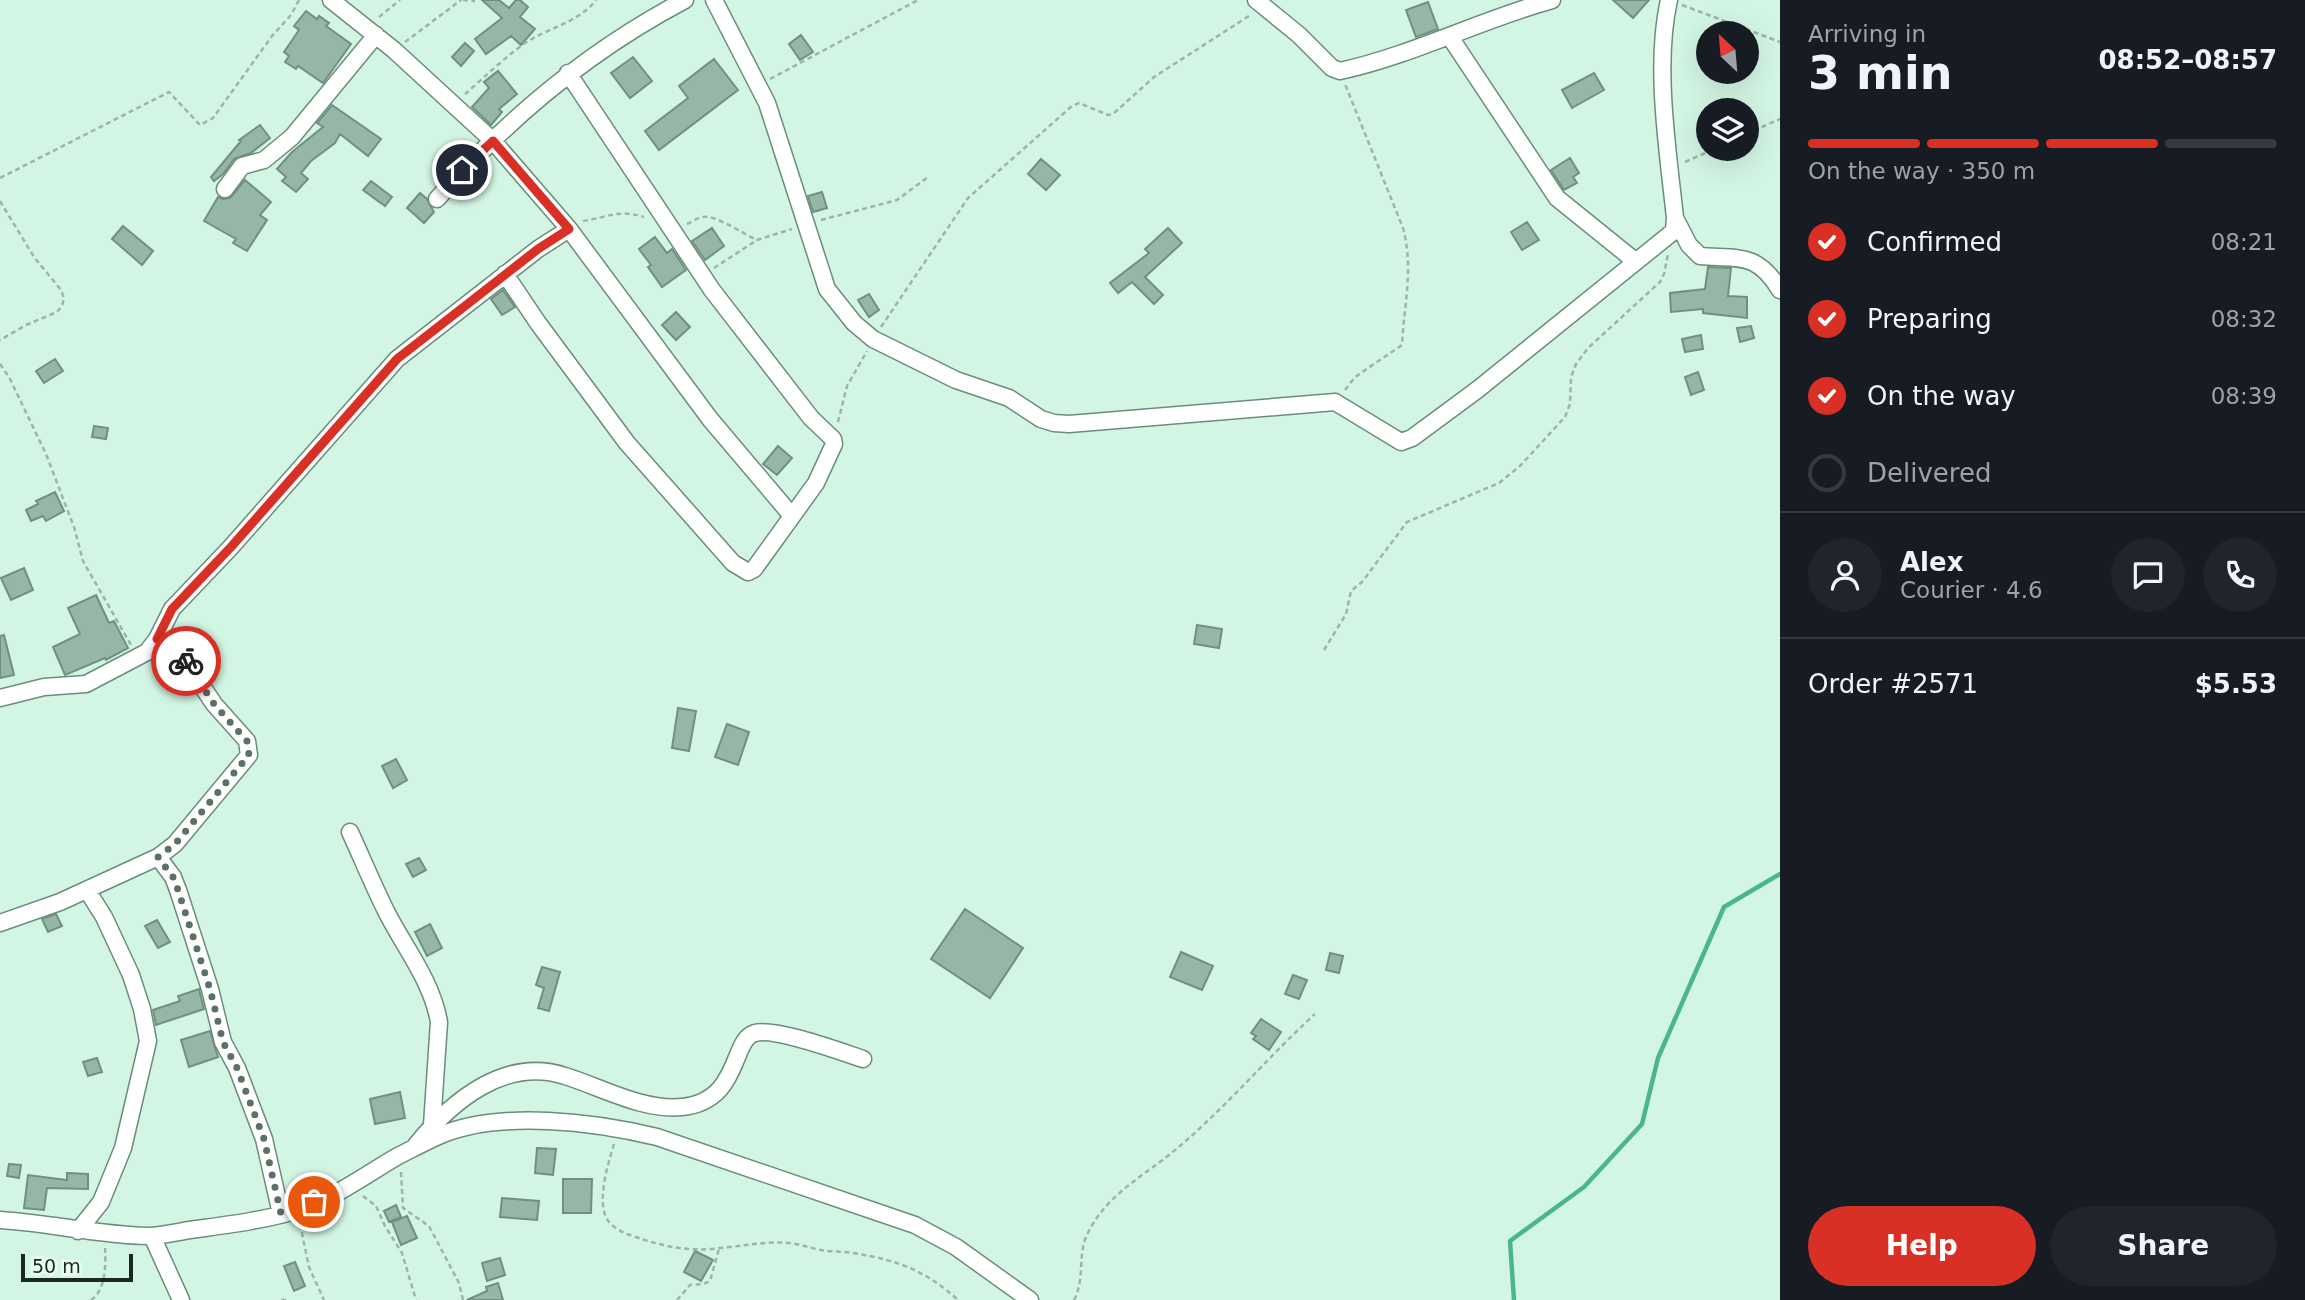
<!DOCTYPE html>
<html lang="en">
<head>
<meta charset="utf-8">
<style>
	body { margin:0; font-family:"DejaVu Sans",sans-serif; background:#20242c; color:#f1f3f6; height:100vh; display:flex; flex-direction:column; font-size:26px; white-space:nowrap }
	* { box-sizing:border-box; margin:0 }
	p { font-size:23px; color:#9ea1a6 }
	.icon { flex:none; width:38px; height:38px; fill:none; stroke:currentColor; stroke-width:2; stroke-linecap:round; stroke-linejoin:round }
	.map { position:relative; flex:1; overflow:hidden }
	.sheet { display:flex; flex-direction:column; background:#171b24; width:525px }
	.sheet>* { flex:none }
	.needle { width:46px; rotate:334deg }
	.buttons { position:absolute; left:1696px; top:21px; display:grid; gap:14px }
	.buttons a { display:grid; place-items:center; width:63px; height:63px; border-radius:50%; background:#171b24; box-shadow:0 7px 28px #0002; font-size:35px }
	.scale { position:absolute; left:21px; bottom:18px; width:112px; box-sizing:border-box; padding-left:7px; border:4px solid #1b2822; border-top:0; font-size:19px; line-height:24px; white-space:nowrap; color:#1b2822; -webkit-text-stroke:5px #eafff4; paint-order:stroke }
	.pin { position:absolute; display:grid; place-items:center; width:60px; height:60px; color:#fff; margin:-30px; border:4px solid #fff; border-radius:50%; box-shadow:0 2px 7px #0007 }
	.courier { position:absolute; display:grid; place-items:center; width:70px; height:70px; margin:-35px; border:5px solid #d93025; border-radius:50%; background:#fff; color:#222; box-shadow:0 2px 9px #0007 }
	.head em { font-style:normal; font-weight:800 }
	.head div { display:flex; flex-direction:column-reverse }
	.head { display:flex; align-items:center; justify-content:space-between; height:119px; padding:0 28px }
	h1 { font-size:46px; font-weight:800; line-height:52px }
	.bar { display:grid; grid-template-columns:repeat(4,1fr); gap:10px 7px; align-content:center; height:84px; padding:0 28px }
	.bar i { height:9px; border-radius:5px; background:#363941 }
	.bar .active { background:#d93025 }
	.bar p { grid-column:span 4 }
	.line { display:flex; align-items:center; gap:18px; padding:0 28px; border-top:2px solid #363941 }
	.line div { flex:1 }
	.round { display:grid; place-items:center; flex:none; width:74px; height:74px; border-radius:37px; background:#20242c }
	ol { padding:0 28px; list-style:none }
	li { display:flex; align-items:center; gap:21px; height:77px }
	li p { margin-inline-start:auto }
	li .icon { padding:7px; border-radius:50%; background:#d93025; color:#fff; stroke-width:4 }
	li:last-child { color:#9ea1a6 }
	li i { width:38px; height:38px; border:4px solid #363941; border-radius:50% }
	.button { display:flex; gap:14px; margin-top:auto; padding:14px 28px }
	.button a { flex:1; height:80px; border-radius:42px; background:#d93025; color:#fff; font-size:28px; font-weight:800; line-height:80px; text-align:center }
	.button a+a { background:#20242c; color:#f1f3f6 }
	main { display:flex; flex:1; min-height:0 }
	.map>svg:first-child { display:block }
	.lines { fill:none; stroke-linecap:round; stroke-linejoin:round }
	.stream { stroke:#49b78b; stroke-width:4.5 }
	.building { fill:#96b7a6; stroke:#709080; stroke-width:2 }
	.minor-casing { stroke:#6c8c7c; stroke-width:19 }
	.path { stroke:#9ab6a8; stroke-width:2.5; stroke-dasharray:5 3.5; stroke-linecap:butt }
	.minor { stroke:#fff; stroke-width:16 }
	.done { stroke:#5b7066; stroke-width:7; stroke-dasharray:0 12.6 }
	.route { stroke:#d93025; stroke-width:9 }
</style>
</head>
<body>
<main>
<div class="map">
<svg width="1780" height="1300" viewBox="0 0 1780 1300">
	<rect width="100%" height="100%" fill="#d3f6e4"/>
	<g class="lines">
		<path class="stream" d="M1514,1300L1510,1241L1584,1187L1642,1124L1658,1058L1724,907L1780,874"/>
	</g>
	<path class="building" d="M482,0H499L509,8L516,0H520L528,7L520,17L535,29L521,45L511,36L486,54L475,39L502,18Z
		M1613,0H1649L1633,18Z
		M1428,2L1438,29L1416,37L1406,10Z
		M306,11L317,19L319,16L329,23L326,26L351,44L323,83L298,66L296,69L285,62L289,56L284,52L299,30L294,26Z
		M801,35L813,52L800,60L789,44Z
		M465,43L474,51L461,66L452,57Z
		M633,57L652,81L630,98L611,73Z
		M714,59L738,90L659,150L645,131L688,98L679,86Z
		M498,71L517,94L499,109L502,112L491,125L472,107L489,88L484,82Z
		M1594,73L1604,90L1572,108L1562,90Z
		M332,105L381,139L368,156L340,134L335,143L311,161L301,173L308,179L296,192L282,181L286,177L277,169L292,152L323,127L317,123Z
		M260,125L270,138L251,153L234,159L223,174L214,181L211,177L241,141L239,140Z
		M1570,158L1579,173L1573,177L1577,183L1564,190L1551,170Z
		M1041,159L1060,175L1046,190L1028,174Z
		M245,180L271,202L260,215L267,220L247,251L233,243L236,239L204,221L218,197L223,199L230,198Z
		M371,181L392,197L385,206L363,190Z
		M822,192L827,208L813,212L808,196Z
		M420,193L427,199L434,212L424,223L407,208Z
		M1527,222L1539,240L1522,250L1511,232Z
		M123,226L153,251L142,265L112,239Z
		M712,228L724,246L705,260L692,241Z
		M1168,228L1182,243L1145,277L1163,295L1154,304L1132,282L1118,293L1110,283L1149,253L1145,249Z
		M655,237L667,253L672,249L686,270L662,287L648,267L651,265L639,249Z
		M1708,267L1731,268L1728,296L1747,297V318L1703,313V309L1671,312L1670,293L1705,289Z
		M503,290L515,307L502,315L491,299Z
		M869,294L879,310L869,317L858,300Z
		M676,312L690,327L676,340L662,325Z
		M1751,326L1754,338L1740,342L1737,328Z
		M1701,335L1703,349L1685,352L1682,339Z
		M55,359L63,371L44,383L36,371Z
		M1698,372L1704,390L1691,395L1685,377Z
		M94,426L108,428L106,439L92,437Z
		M778,446L792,458L777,475L763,464Z
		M55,492L64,511L46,521L43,516L31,521L26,510L38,504L36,501Z
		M24,568L33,590L11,600L1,578Z
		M96,595L109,623L114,621L128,648L106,660L105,658L65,675L53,647L80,634L68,608Z
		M1197,625L1222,629L1219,648L1194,644Z
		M4,635L14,675L0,678V636Z
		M678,708L696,711L689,751L672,748Z
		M727,724L749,732L738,765L715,757Z
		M396,759L407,780L393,788L382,766Z
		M419,858L426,870L413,877L406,864Z
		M965,909L1023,948L990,998L931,959Z
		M56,914L62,926L48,932L42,919Z
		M157,920L170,942L158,948L145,926Z
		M430,924L442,948L427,956L415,932Z
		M1181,952L1213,966L1202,990L1170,977Z
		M1330,953L1343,956L1339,973L1326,970Z
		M542,967L560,972L549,1011L538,1008L544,988L536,985Z
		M1293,975L1307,980L1299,999L1285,994Z
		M199,989L204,1009L156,1025L153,1010L180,1001L178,996Z
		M1261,1019L1281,1032L1269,1050L1253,1039L1256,1036L1251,1033Z
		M210,1031L218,1057L189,1067L181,1040Z
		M97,1058L102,1072L88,1076L83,1062Z
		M400,1092L405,1118L375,1124L370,1099Z
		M537,1148L556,1149L553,1175L535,1173Z
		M9,1164L21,1165L19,1178L7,1176Z
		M67,1173L88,1174V1189L47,1188L44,1210L24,1208L28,1175L67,1180Z
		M563,1179H592L591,1213H563Z
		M502,1198L539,1201L537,1220L500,1217Z
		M396,1205L401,1217L389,1222L384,1211Z
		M407,1216L417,1238L401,1245L392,1222Z
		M695,1251L713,1260L701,1281L684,1272Z
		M500,1258L505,1275L487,1281L482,1263Z
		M295,1262L305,1286L294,1291L284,1266Z
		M498,1283L503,1300H467L487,1291L486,1287Z"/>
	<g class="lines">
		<g class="minor-casing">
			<path id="minor" d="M331,0L394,50L493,141L569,229L710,419L792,516
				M714,0L767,103L827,289L854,323L873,339L956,380L1009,398L1041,419L1054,423L1069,424L1335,402L1401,442L1412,438L1477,390L1674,231L1675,218C1668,151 1654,66 1669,0
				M1256,0L1299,35L1332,68L1340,71C1413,55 1480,20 1552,0
				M1450,37L1557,198L1635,261
				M225,189L242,166L264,160L292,137L376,35
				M437,199C508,118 590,50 685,0
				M1675,218L1689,245L1700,256C1739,259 1757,252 1780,290
				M505,274L538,323L627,443L733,563L748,572L754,569L816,483L834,444L833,439L811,418L712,290L568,73
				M0,698L44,687L86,684L147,652L157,639L172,609L231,547L397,359L538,249L569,229
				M350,832C362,858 373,885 386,911C404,947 432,981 439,1022L432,1125
				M158,857L173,877L178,890L210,989L223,1042L237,1068L264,1139L281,1214
				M0,923L60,902L158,857L175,844L249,755L247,741L214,704L172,641L165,638L157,639
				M416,1145C451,1102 505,1056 565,1076C601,1087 643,1111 682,1107C741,1101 731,1039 755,1033C774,1027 842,1052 863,1059
				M0,1220C50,1223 98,1235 148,1236C162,1236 177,1232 190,1230C225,1225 261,1221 295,1211C332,1200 365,1175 398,1156C412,1149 427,1141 441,1135C501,1110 595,1122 657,1137L915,1225L956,1247L1030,1300
				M78,1231L101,1202L123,1148L148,1041L142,1009L131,975L104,917L87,890
				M152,1236L181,1300"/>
		</g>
		<path class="path" d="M463,0L475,1
			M1682,5L1780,42
			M379,17L400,0
			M405,42L461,0
			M770,79L918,0
			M465,94C484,78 510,52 530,40C552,27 580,21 596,0
			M1746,134L1780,119
			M1685,162L1714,149
			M0,178L169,92L200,125L213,118L272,36L291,15L299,0
			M0,201L34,257L61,290L64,298L62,306L57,312L26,325L0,340
			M821,220L897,200L928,177
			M583,221C609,217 618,209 644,217
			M687,224C692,222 698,217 703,217C717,215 743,234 757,240
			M714,268L757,240L792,229
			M881,327L968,198L1072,106L1079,103L1108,115L1113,114L1154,77L1249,16
			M0,364L9,377L46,454L74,527L83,561L131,645
			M1345,390L1355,377L1402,345C1404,303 1414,269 1403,228L1345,84
			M838,422L847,386L867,351
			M1324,650L1346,614L1351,591L1362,582L1407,522L1499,483L1520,466L1565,417L1570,404L1571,377L1576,364L1588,348L1660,282L1664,274L1668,254
			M614,1144C608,1164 595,1205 609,1222C616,1230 626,1234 636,1237C664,1247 691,1252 720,1248C744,1246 765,1241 789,1243C800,1244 810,1248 821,1250C831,1252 842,1251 853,1253C897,1260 925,1270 958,1300
			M401,1172L403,1208L429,1226L459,1283L463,1300
			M363,1196L376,1206L385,1226L402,1253L416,1300
			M300,1224L309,1267L324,1300
			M91,1300C106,1290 106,1264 105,1247
			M281,1300H288
			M677,1300L690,1285L704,1284L710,1281L719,1249
			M1074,1300C1084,1281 1079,1262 1084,1243C1086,1235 1092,1225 1096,1219C1118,1187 1153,1170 1181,1145C1228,1105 1269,1056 1315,1014"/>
		<use href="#minor" class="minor"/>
	</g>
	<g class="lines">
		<path class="done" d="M186,661L214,704L247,741L249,755L175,844L158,857L173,877L178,890L210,989L223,1042L237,1068L264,1139L281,1214L296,1211L314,1202"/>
		<path class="route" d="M186,661C178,649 173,637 157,639L172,609L231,547L397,359L538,249L569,229L493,141L462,170"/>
	</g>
</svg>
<div class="buttons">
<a><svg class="needle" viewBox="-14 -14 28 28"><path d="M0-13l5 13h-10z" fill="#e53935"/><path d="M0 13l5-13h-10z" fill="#9ea1a6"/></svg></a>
<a><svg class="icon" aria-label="layers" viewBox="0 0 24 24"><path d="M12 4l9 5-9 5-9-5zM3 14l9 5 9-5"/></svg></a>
</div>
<div class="scale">50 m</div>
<div class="pin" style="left:314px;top:1202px;background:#ea580c"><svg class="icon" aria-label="bag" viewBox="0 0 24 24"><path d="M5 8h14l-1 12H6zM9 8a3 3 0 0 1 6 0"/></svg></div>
<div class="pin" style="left:462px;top:170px;background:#1f2937"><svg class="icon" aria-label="home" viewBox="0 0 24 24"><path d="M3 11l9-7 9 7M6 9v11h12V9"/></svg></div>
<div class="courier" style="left:186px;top:661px"><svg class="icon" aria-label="bike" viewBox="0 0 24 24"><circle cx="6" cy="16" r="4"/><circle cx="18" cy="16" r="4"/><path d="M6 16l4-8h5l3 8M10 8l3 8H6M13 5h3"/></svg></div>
</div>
<section class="sheet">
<div class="head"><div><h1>3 min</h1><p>Arriving in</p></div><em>08:52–08:57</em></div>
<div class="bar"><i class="active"></i><i class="active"></i><i class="active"></i><i></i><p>On the way · 350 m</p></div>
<ol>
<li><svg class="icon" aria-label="check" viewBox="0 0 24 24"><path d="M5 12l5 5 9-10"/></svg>Confirmed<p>08:21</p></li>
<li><svg class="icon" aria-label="check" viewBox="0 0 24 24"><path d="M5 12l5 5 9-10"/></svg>Preparing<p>08:32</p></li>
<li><svg class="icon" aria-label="check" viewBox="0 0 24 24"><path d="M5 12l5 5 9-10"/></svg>On the way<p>08:39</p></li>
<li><i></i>Delivered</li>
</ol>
<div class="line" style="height:126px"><a class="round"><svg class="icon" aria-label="person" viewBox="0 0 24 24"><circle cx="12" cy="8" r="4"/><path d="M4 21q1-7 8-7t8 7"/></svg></a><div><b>Alex</b><p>Courier · 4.6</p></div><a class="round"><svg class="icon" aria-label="chat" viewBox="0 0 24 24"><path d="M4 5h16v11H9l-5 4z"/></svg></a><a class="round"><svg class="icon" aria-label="phone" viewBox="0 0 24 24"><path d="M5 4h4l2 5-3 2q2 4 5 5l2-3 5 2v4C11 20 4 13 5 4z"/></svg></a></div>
<div class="line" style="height:91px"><div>Order #2571</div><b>$5.53</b></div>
<div class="button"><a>Help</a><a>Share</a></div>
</section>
</main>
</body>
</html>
